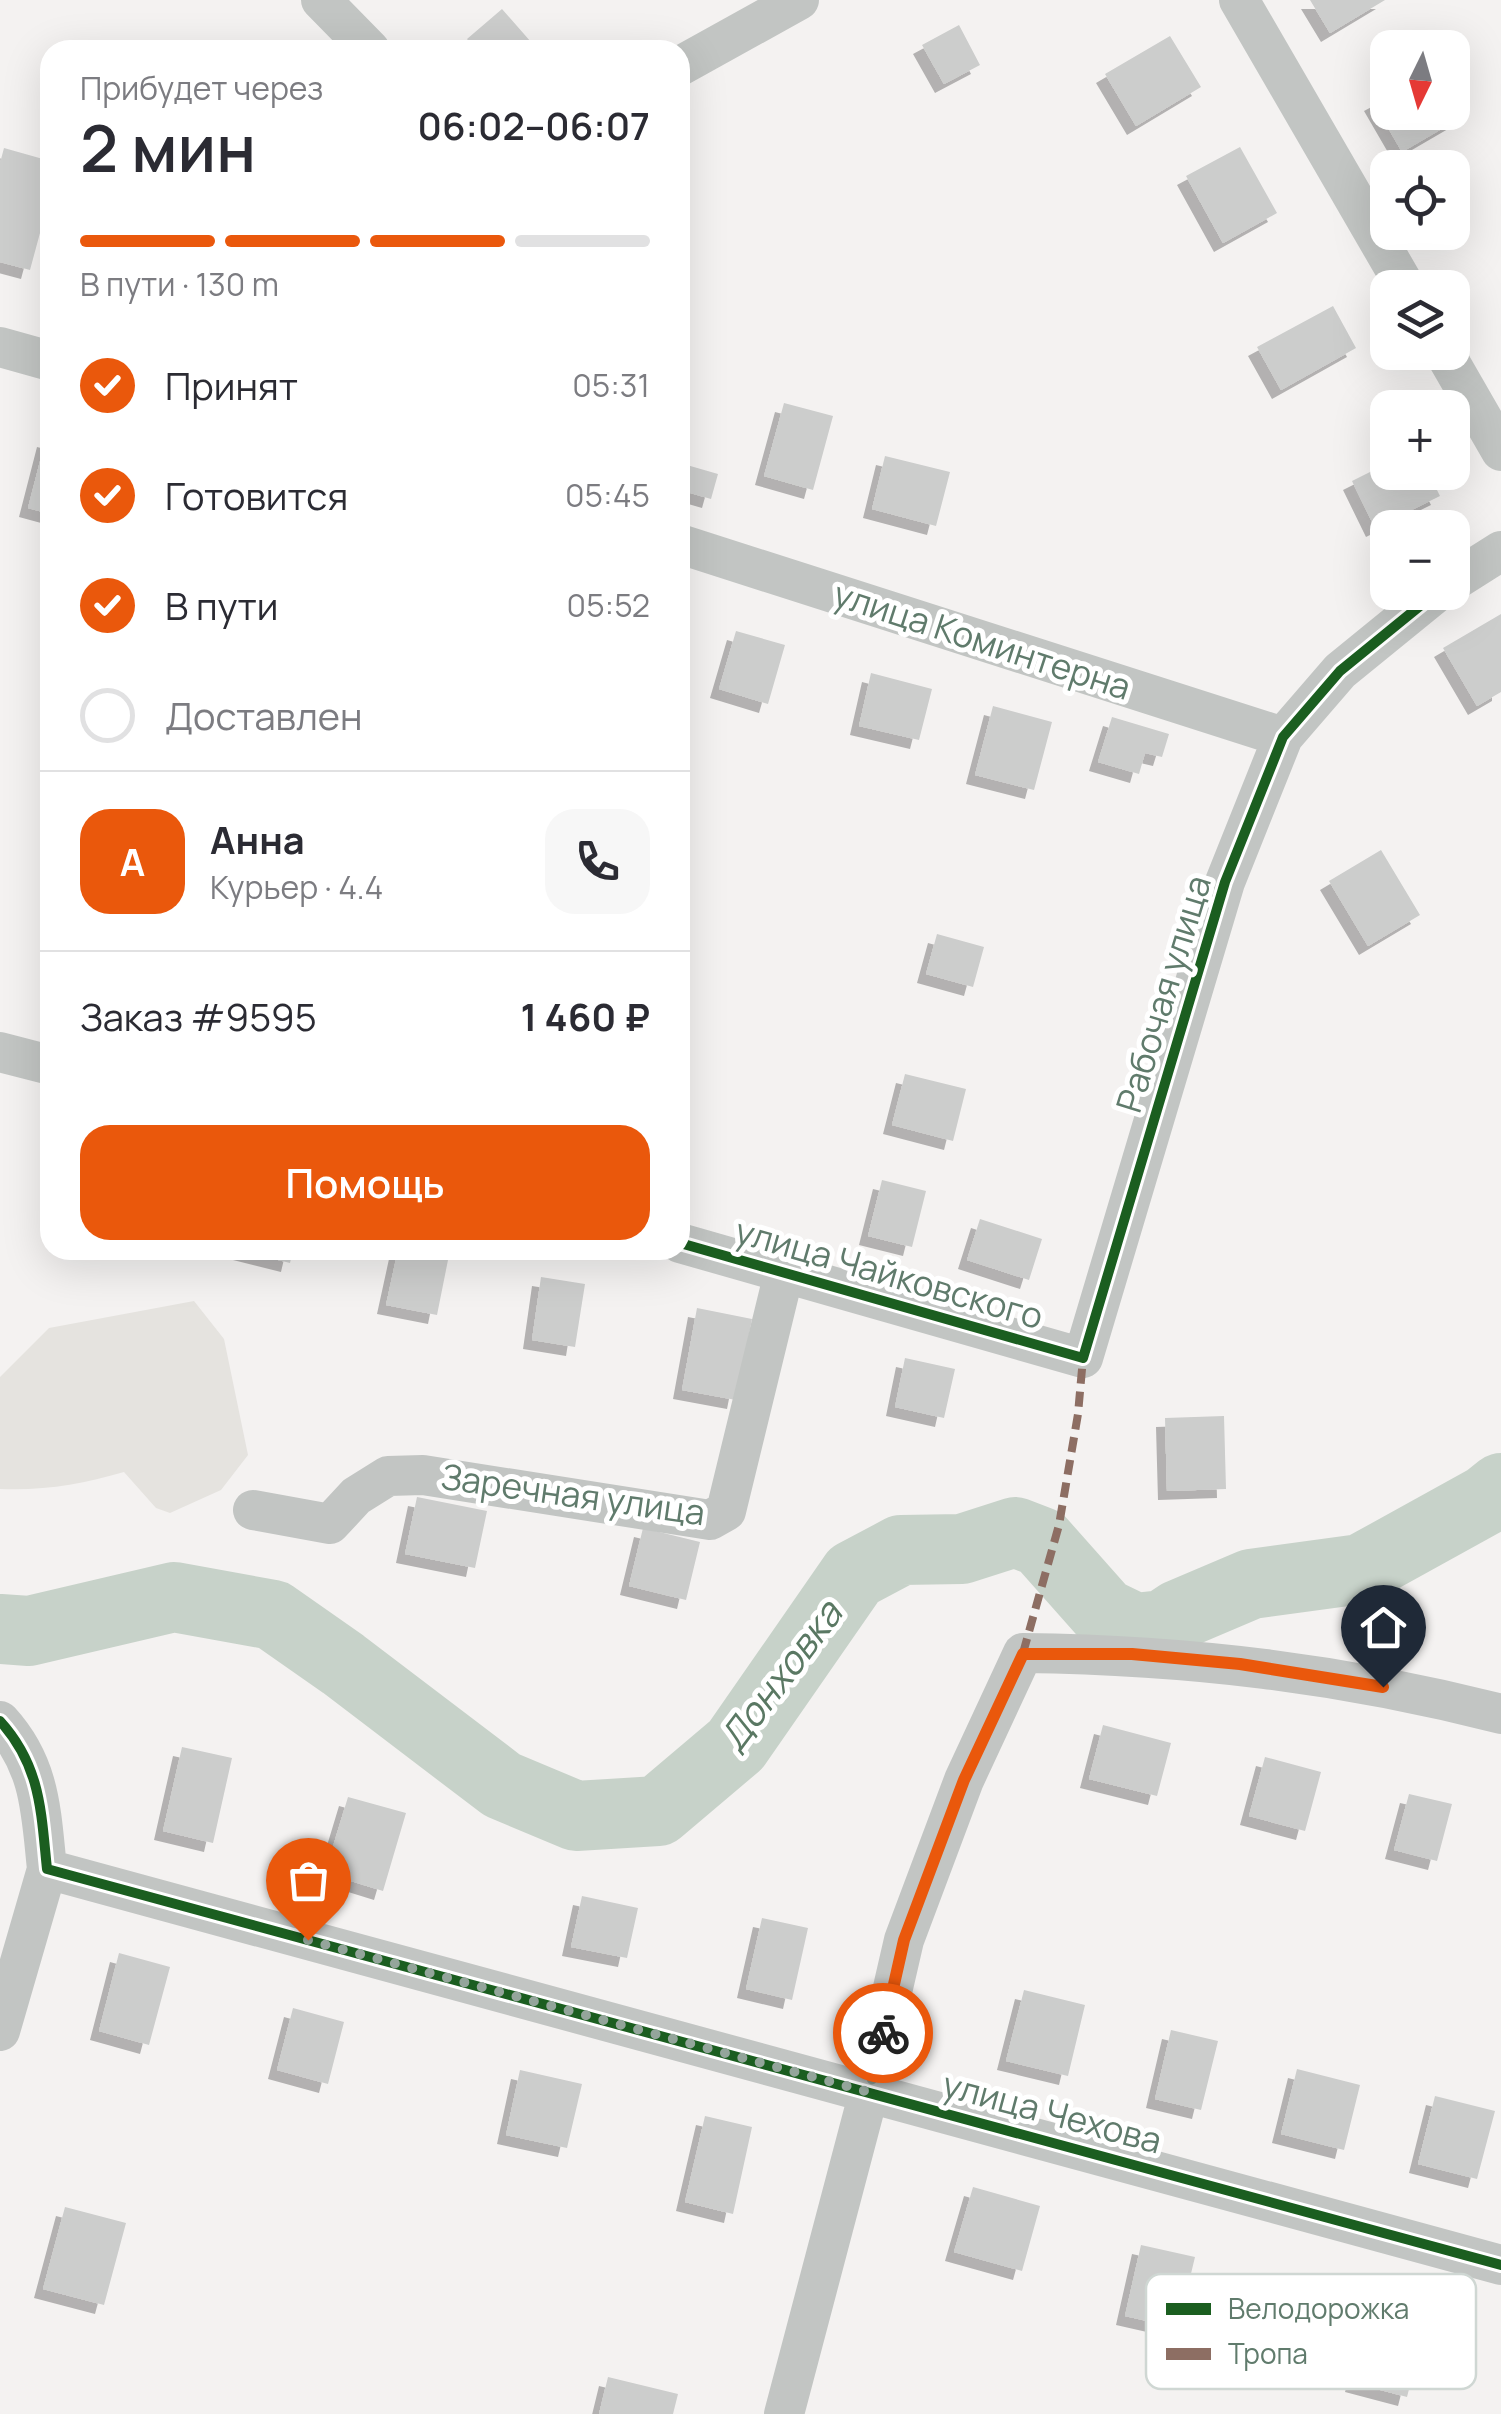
<!DOCTYPE html>
<html lang="ru">
<head>
<meta charset="utf-8">
<style>
	body { margin:0; font-family:Manrope,sans-serif; background:#f7f7f7; color:#2b2b33; height:100vh; display:flex; flex-direction:column; font-size:38px; white-space:nowrap }
	* { box-sizing:border-box; margin:0 }
	p { font-size:32px; color:#7c7c81 }
	.icon { flex:none; width:55px; height:55px; fill:none; stroke:currentColor; stroke-width:2; stroke-linecap:round; stroke-linejoin:round }
	.map { position:relative; flex:1; overflow:hidden }
	.panel { position:absolute; left:40px; top:40px; width:650px; height:1220px; display:flex; flex-direction:column; background:#fff; border-radius:30px; box-shadow:0 10px 40px #0002 }
	.panel>* { flex:none }
	.needle { width:65px; rotate:185deg }
	.fabs { position:absolute; left:1370px; top:30px; display:grid; gap:20px }
	.fabs a { display:grid; place-items:center; width:100px; height:100px; border-radius:20px; background:#fff; box-shadow:0 10px 40px #0002; font-size:50px }
	.pin { position:absolute; display:grid; place-items:center; width:85px; height:85px; color:#fff; margin:-102px -42px; border-radius:50% 50% 50% 0; rotate:-45deg; box-shadow:0 0 10px #0007 }
	.pin .icon { rotate:45deg }
	.courier { position:absolute; display:grid; place-items:center; width:100px; height:100px; margin:-50px; border:8px solid #ea580c; border-radius:50%; background:#fff; color:#222; box-shadow:0 2px 12px #0007 }
	.head em { font-style:normal; font-weight:600 }
	.head div { display:flex; flex-direction:column-reverse }
	.head { display:flex; align-items:center; justify-content:space-between; height:170px; padding:0 40px }
	h1 { font-size:65px; font-weight:600; line-height:75px }
	.bar { display:grid; grid-template-columns:repeat(4,1fr); gap:15px 10px; align-content:center; height:120px; padding:0 40px }
	.bar i { height:12px; border-radius:8px; background:#e1e1e2 }
	.bar .current { background:#ea580c }
	.bar p { grid-column:span 4 }
	.line { display:flex; align-items:center; gap:25px; padding:0 40px; border-top:2px solid #e1e1e2 }
	.line div { flex:1 }
	.round { display:grid; place-items:center; flex:none; width:105px; height:105px; border-radius:30px; background:#f7f7f7 }
	ol { padding:0 40px; list-style:none }
	li { display:flex; align-items:center; gap:30px; height:110px }
	li p { margin-inline-start:auto }
	li .icon { padding:10px; border-radius:50%; background:#ea580c; color:#fff; stroke-width:4 }
	li:last-child { color:#7c7c81 }
	li i { width:55px; height:55px; border:5px solid #e1e1e2; border-radius:50% }
	.button { display:flex; gap:20px; margin-top:auto; padding:20px 40px }
	.button a { flex:1; height:115px; border-radius:30px; background:#ea580c; color:#fff; font-size:40px; font-weight:600; line-height:115px; text-align:center }
	.map>svg:first-child { display:block }
	.green { fill:#e5e3df }
	.lines { fill:none; stroke-linecap:round; stroke-linejoin:round }
	.river { stroke:#c7d2c9; stroke-width:70 }
	.building { fill:#cccdcc; filter:url(#shadow) }
	.minor { stroke:#c2c5c3; stroke-width:40 }
	.quiet { stroke:#8d6e63; stroke-width:8; stroke-dasharray:15 8; stroke-linecap:butt }
	.cycleway-casing { stroke:#fff; stroke-width:16 }
	.cycleway { stroke:#1b5e20; stroke-width:10 }
	.done { stroke:#94a59b; stroke-width:10; stroke-dasharray:0 18 }
	.route { stroke:#ea580c; stroke-width:12 }
	.labels { text-anchor:middle; stroke-width:10; stroke-linejoin:round; paint-order:stroke }
	.street-label { font-size:35px; fill:#607b6c; stroke:#fff }
	.water-label { font-size:38px; font-style:italic; fill:#5a7863; stroke:#fff }
	.key { fill:#fff; stroke:#cfd7d3; stroke-width:2.5 }
	.key-label { font-size:28px; fill:#607b6c }
</style>
</head>
<body>
<div class="map">
<svg width="1501" height="2414" viewBox="0 0 1501 2414">
	<defs>
		<filter id="shadow"><feDropShadow dx="-9" dy="9" stdDeviation="0" flood-color="#0004"/></filter>
	</defs>
	<rect width="100%" height="100%" fill="#f4f2f1"/>
	<path class="green" d="M194,1301L224,1339L248,1455L221,1490L170,1513L156,1508L124,1472C82,1484 44,1491 0,1489V1377L49,1328Z"/>
	<g class="lines">
		<path class="river" d="M0,1629L29,1631L174,1597L273,1615L343,1664L502,1785L576,1816L658,1811L736,1745L854,1575L901,1550L962,1549L1015,1532L1041,1542L1104,1613L1135,1628L1163,1625L1178,1615L1251,1584L1361,1569L1486,1500L1501,1488"/>
	</g>
	<path class="building" d="M1310,0H1385L1330,33Z
		M502,9L538,50H477L467,39Z
		M959,25L980,65L944,84L922,45Z
		M1170,36L1201,87L1136,126L1105,74Z
		M1452,86L1469,113L1402,152L1373,102L1388,94V112H1452Z
		M1240,147L1277,213L1223,243L1186,176Z
		M4,148L50,161V196L30,270L0,262V163Z
		M1333,306L1356,348L1281,390L1257,347Z
		M784,403L833,416L813,490L764,476Z
		M46,438L50,439V514L28,508Z
		M885,456L950,472L936,526L872,509Z
		M680,463L718,474L711,499L680,490Z
		M1388,463V472H1428L1440,496L1375,528L1352,481Z
		M1501,614V692L1477,706L1443,648Z
		M736,631L785,645L768,704L719,689Z
		M871,673L932,689L919,740L859,726Z
		M993,706L1052,722L1034,790L975,775Z
		M1112,717L1169,734L1162,757L1145,753L1139,774L1098,762Z
		M1381,850L1420,915L1368,946L1329,881Z
		M937,934L984,947L973,987L926,974Z
		M905,1074L966,1089L953,1141L892,1125Z
		M882,1180L926,1191L912,1247L868,1236Z
		M980,1219L1042,1239L1029,1280L967,1260Z
		M238,1250H293L290,1263Z
		M398,1250H450L437,1315L386,1305Z
		M541,1277L585,1284L575,1347L532,1340Z
		M697,1308L752,1319L736,1400L682,1390Z
		M905,1358L955,1369L944,1418L895,1407Z
		M1224,1416L1226,1489L1167,1491L1165,1418Z
		M417,1497L487,1511L475,1568L405,1554Z
		M643,1528L700,1542L686,1600L629,1586Z
		M1103,1725L1171,1743L1157,1796L1089,1779Z
		M182,1747L232,1758L213,1843L163,1831Z
		M1265,1757L1321,1772L1305,1831L1249,1816Z
		M1409,1794L1452,1804L1437,1861L1394,1850Z
		M348,1797L406,1813L383,1891L325,1873Z
		M582,1896L638,1908L627,1958L571,1947Z
		M762,1918L808,1928L792,2000L746,1989Z
		M119,1953L170,1967L149,2045L99,2031Z
		M1024,1990L1085,2005L1068,2076L1006,2061Z
		M293,2008L344,2022L328,2084L277,2070Z
		M1171,2030L1218,2041L1201,2110L1155,2099Z
		M1297,2069L1360,2085L1344,2150L1281,2134Z
		M520,2070L582,2084L567,2148L506,2135Z
		M1435,2096L1495,2111L1477,2179L1418,2164Z
		M705,2116L752,2127L733,2214L685,2202Z
		M973,2187L1040,2206L1022,2271L954,2252Z
		M65,2207L126,2223L104,2305L43,2289Z
		M1141,2245L1195,2257L1178,2328L1125,2316Z
		M1372,2317L1424,2330L1407,2397L1354,2383Z
		M608,2377L678,2394L673,2414H599Z"/>
	<g class="lines">
		<path class="minor" d="M321,0L370,50
			M1239,0L1406,288
			M680,66L799,0
			M0,347L50,361
			M1444,352L1501,451
			M680,544L1283,737
			M1452,582L1501,551
			M0,1052L50,1065
			M680,1243L1083,1358L1225,882L1283,737L1340,671L1437,592
			M253,1510L330,1524L356,1496L388,1476L423,1475L710,1520L726,1511L784,1273
			M0,1721C41,1766 41,1812 47,1869L1501,2265
			M0,2031L47,1869
			M784,2414L869,2092L904,1940L964,1780L1023,1653C1188,1655 1341,1673 1501,1714"/>
		<path class="quiet" d="M1023,1653L1059,1525L1078,1414L1083,1358"/>
		<g class="cycleway-casing">
			<path id="cycleway" d="M680,1243L1083,1358L1225,882L1283,737L1340,671L1437,592
				M0,1721C41,1766 41,1812 47,1869L1501,2265"/>
		</g>
		<use href="#cycleway" class="cycleway"/>
	</g>
	<g class="lines">
		<path class="done" d="M308,1940L869,2092L883,2033"/>
		<path class="route" d="M883,2033L904,1940L964,1780L1023,1654H1132L1240,1664L1383,1687"/>
	</g>
	<g class="labels">
		<g class="street-label">
			<text transform="translate(982 641) rotate(18)" y="12">улица Коминтерна</text>
			<text transform="translate(1164 994) rotate(-73)" y="12">Рабочая улица</text>
			<text transform="translate(889 1274) rotate(16)" y="12">улица Чайковского</text>
			<text transform="translate(573 1495) rotate(8)" y="12">Заречная улица</text>
			<text transform="translate(1052 2113) rotate(15)" y="12">улица Чехова</text>
		</g>
		<g class="water-label">
			<text transform="translate(781 1676) rotate(-53)" y="13">Донховка</text>
		</g>
	</g>
	<rect x="1146" y="2274" width="330" height="115" rx="15" class="key"/>
	<rect x="1166" y="2303" width="45" height="12" fill="#1b5e20"/>
	<rect x="1166" y="2348" width="45" height="12" fill="#8d6e63"/>
	<g class="key-label">
		<text x="1228" y="2319">Велодорожка</text>
		<text x="1228" y="2364">Тропа</text>
	</g>
</svg>
<div class="fabs">
<a><svg class="needle" viewBox="-14 -14 28 28"><path d="M0-13l5 13h-10z" fill="#e53935"/><path d="M0 13l5-13h-10z" fill="#7c7c81"/></svg></a>
<a><svg class="icon" aria-label="locate" viewBox="0 0 24 24"><circle cx="12" cy="12" r="6"/><path d="M12 2v4M12 18v4M2 12h4M18 12h4"/></svg></a>
<a><svg class="icon" aria-label="layers" viewBox="0 0 24 24"><path d="M12 4l9 5-9 5-9-5zM3 14l9 5 9-5"/></svg></a>
<a>+</a>
<a>−</a>
</div>
<div class="pin" style="left:308px;top:1940px;background:#ea580c"><svg class="icon" aria-label="bag" viewBox="0 0 24 24"><path d="M5 8h14l-1 12H6zM9 8a3 3 0 0 1 6 0"/></svg></div>
<div class="pin" style="left:1383px;top:1687px;background:#1f2937"><svg class="icon" aria-label="home" viewBox="0 0 24 24"><path d="M3 11l9-7 9 7M6 9v11h12V9"/></svg></div>
<div class="courier" style="left:883px;top:2033px"><svg class="icon" aria-label="bike" viewBox="0 0 24 24"><circle cx="6" cy="16" r="4"/><circle cx="18" cy="16" r="4"/><path d="M6 16l4-8h5l3 8M10 8l3 8H6M13 5h3"/></svg></div>
<section class="panel">
<div class="head"><div><h1>2 мин</h1><p>Прибудет через</p></div><em>06:02–06:07</em></div>
<div class="bar"><i class="current"></i><i class="current"></i><i class="current"></i><i></i><p>В пути · 130 m</p></div>
<ol>
<li><svg class="icon" aria-label="check" viewBox="0 0 24 24"><path d="M5 12l5 5 9-10"/></svg>Принят<p>05:31</p></li>
<li><svg class="icon" aria-label="check" viewBox="0 0 24 24"><path d="M5 12l5 5 9-10"/></svg>Готовится<p>05:45</p></li>
<li><svg class="icon" aria-label="check" viewBox="0 0 24 24"><path d="M5 12l5 5 9-10"/></svg>В пути<p>05:52</p></li>
<li><i></i>Доставлен</li>
</ol>
<div class="line" style="height:180px"><b class="round" style="background:#ea580c;color:#fff">А</b><div><b>Анна</b><p>Курьер · 4.4</p></div><a class="round"><svg class="icon" aria-label="phone" viewBox="0 0 24 24"><path d="M5 4h4l2 5-3 2q2 4 5 5l2-3 5 2v4C11 20 4 13 5 4z"/></svg></a></div>
<div class="line" style="height:130px"><div>Заказ #9595</div><b>1 460 ₽</b></div>
<div class="button"><a>Помощь</a></div>
</section>
</div>
</body>
</html>
